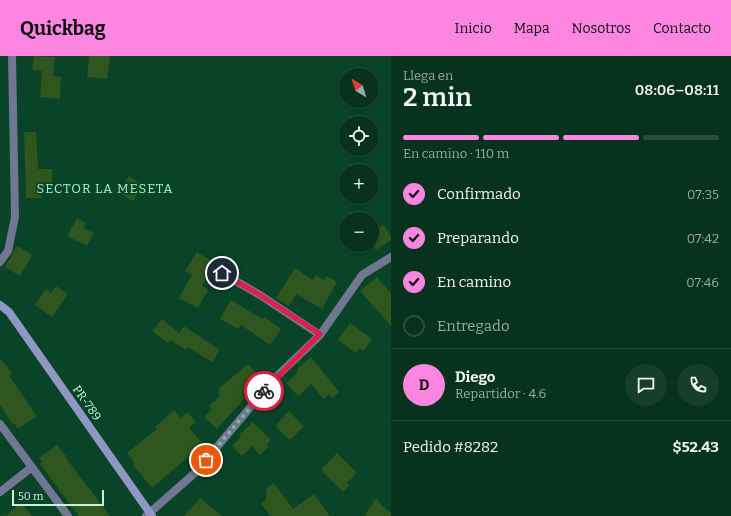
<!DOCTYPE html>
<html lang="es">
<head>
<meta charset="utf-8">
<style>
	body { margin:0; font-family:Bitter,serif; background:#153f2b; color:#f1f3f6; height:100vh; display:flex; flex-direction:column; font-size:15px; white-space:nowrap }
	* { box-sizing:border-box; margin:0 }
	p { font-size:13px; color:#98aaa4 }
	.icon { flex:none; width:22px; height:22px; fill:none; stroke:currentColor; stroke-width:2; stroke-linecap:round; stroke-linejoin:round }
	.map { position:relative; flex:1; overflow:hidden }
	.drawer { display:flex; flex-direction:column; background:#07331e; width:340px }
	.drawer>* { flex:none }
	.needle { width:26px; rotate:322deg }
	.tools { position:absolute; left:339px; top:12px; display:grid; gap:8px }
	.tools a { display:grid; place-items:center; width:40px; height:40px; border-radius:50%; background:#07331e; box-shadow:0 2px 6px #0003,0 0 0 1px #284e3c; font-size:20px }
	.scale { position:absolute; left:12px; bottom:10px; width:92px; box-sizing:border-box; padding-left:4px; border:2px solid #ccefd9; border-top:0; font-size:11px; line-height:14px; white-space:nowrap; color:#ccefd9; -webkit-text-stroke:3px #094428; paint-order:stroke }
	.pin { position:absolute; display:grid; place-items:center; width:34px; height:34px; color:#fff; margin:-17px; border:2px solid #fff; border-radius:50%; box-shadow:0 1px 4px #0007 }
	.courier { position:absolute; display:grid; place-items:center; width:40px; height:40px; margin:-20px; border:3px solid #e11d48; border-radius:50%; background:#fff; color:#222; box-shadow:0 1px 5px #0007 }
	.headline em { font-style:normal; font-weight:600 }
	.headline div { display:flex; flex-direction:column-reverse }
	.headline { display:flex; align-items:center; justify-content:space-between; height:68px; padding:0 12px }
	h1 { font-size:26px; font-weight:600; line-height:30px }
	.bar { display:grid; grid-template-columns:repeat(4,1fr); gap:6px 4px; align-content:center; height:48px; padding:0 12px }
	.bar i { height:5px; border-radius:3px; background:#284e3c }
	.bar .on { background:#fe85e0 }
	.bar p { grid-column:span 4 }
	.line { display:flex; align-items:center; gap:10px; padding:0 12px; border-top:1px solid #284e3c }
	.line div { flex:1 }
	.round { display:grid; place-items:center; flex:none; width:42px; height:42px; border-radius:21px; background:#153f2b }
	ol { padding:0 12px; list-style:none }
	li { display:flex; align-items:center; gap:12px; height:44px }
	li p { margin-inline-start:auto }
	li .icon { padding:4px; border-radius:50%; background:#fe85e0; color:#111; stroke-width:4 }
	li:last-child { color:#98aaa4 }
	li i { width:22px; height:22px; border:2px solid #284e3c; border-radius:50% }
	header { display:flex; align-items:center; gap:24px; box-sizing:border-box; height:56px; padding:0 20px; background:#fe85e0; color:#111 }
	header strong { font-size:19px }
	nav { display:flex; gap:22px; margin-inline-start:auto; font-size:14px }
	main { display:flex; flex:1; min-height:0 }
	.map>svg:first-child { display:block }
	.building { fill:#2f561e }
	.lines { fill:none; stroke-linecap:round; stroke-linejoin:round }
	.street { stroke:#717692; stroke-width:8 }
	.secondary { stroke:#9097c4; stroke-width:8 }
	.done { stroke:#88b39b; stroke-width:4; stroke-dasharray:0 7.2 }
	.route { stroke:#e11d48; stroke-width:5 }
	.labels { text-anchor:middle; stroke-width:3.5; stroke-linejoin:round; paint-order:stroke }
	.street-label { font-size:12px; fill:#ccefd9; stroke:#094428 }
	.neighbourhood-label { font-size:13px; letter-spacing:1px; fill:#a8f0c5; stroke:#094428 }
</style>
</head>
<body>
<header>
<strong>Quickbag</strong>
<nav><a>Inicio</a><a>Mapa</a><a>Nosotros</a><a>Contacto</a></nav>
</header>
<main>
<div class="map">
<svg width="391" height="460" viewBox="0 0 391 460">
	<rect width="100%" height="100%" fill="#094428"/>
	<path class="building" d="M34,0L55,1L53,20L61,21L60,43L40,41L42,15L32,14Z
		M89,0H110L107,23L87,21Z
		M24,76H36L38,113H52V132H41V142H26Z
		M129,120L147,132L142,140L138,137L133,145L119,137Z
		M77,162L86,167L83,172L94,177L87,190L67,180Z
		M383,168L391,180V184L376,194L372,189V176Z
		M17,190L32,199L20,220L5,211Z
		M197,196L215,207L202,230L208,234L198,252L179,242L192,219L185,215Z
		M295,212L313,224L316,219L324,224L326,220L337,226L322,253L296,238L289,250L276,242Z
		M377,221L391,238V270L360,235Z
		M56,230L68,238L52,261L35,249L46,233L51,237Z
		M231,244L262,263L264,261L281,273L270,289L241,269L238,273L220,263Z
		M162,263L179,277L184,270L220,294L212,306L188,291L186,294L170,284L168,287L152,275Z
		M350,267L372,283L363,295L359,292L356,297L338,284Z
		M311,301L339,336L332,342L329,338L324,343L311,328L298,340L286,327L298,316L296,314Z
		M0,302L12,317L9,320L37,360L18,373L14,367L13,369L0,349Z
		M248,308L261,322L242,339L245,342L217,373L204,361L212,353L209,350L220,340L218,338L220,336L218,333Z
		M174,354L181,362L187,356L196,366L189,372L203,388L152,432L133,409L135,407L127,397L157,373L155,371Z
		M289,355L304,370L290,384L275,370Z
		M253,366L271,384L267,388L269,390L260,399L252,390L242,400L232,390L241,381L239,379Z
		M57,389L66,400L65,401L110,460H79L40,408L42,406L39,402Z
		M337,397L357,417L347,427L349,430L343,436L321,414Z
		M274,427L293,453L314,438L330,460H271L261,448L266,444L267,432Z
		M200,442L222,460H184Z
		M376,442L382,450L391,457V460H364Z
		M21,447L32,460H5Z"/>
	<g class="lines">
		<path class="street" d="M0,206L8,195L15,161L12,0
			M222,217L260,239L320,279
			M0,368L68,460
			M0,436L32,411
			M146,460L196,416L274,323L320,279L362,219L391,201"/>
		<path class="secondary" d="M0,249L9,256L152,460"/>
	</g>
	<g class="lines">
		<path class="done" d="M206,404L264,335"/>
		<path class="route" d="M222,217L260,239L320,278L264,335"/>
	</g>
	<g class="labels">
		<g class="street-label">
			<text transform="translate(87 347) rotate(55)" y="4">PR-789</text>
		</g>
		<g class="neighbourhood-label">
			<text x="105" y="137">SECTOR LA MESETA</text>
		</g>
	</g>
</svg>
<div class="tools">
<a><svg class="needle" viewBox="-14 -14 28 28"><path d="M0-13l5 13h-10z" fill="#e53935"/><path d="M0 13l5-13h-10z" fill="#98aaa4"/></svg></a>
<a><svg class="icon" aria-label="locate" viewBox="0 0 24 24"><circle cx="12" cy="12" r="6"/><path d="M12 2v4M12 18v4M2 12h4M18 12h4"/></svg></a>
<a>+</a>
<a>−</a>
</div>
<div class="scale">50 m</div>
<div class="pin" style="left:206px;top:404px;background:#ea580c"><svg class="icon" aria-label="bag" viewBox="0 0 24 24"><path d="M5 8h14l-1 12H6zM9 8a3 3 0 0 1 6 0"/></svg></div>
<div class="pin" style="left:222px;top:217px;background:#1f2937"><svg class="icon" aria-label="home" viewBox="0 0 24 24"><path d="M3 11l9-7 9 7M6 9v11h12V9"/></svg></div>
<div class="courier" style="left:264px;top:335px"><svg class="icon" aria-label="bike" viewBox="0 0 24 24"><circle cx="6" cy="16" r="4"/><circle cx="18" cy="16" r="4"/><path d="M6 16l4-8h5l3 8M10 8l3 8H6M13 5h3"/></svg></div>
</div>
<section class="drawer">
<div class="headline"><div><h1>2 min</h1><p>Llega en</p></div><em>08:06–08:11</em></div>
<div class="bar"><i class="on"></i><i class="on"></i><i class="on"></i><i></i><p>En camino · 110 m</p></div>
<ol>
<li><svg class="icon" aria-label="check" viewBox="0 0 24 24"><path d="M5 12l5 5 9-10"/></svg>Confirmado<p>07:35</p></li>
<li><svg class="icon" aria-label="check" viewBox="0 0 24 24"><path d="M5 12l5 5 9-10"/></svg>Preparando<p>07:42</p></li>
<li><svg class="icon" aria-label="check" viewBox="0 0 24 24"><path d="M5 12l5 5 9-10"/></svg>En camino<p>07:46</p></li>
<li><i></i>Entregado</li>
</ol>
<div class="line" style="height:72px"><b class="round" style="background:#fe85e0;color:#111">D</b><div><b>Diego</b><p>Repartidor · 4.6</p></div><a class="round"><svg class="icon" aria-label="chat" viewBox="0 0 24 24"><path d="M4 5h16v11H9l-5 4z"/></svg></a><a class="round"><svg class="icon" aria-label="phone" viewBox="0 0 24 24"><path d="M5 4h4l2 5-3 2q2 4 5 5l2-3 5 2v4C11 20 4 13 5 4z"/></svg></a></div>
<div class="line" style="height:52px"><div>Pedido #8282</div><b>$52.43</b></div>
</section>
</main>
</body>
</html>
